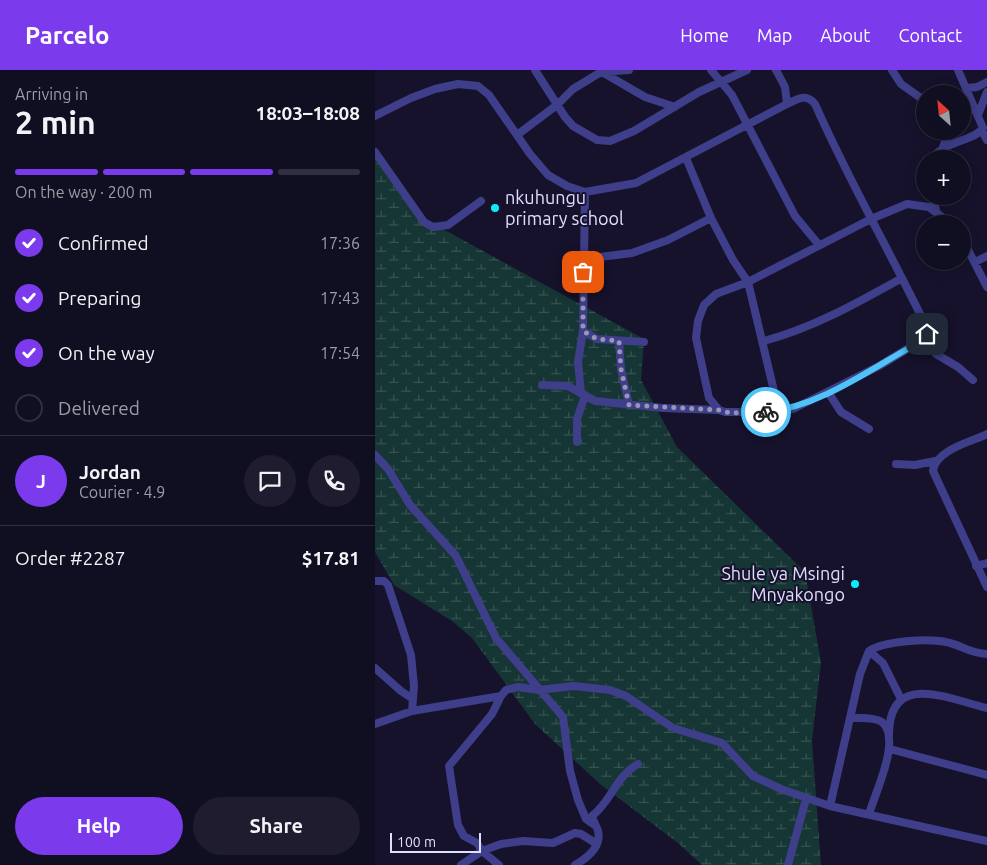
<!DOCTYPE html>
<html lang="en">
<head>
<meta charset="utf-8">
<style>
	body { margin:0; font-family:Ubuntu,sans-serif; background:#1e1c2e; color:#f1f3f6; height:100vh; display:flex; flex-direction:column; font-size:19px; white-space:nowrap }
	* { box-sizing:border-box; margin:0 }
	p { font-size:16px; color:#9c9ca5 }
	.icon { flex:none; width:28px; height:28px; fill:none; stroke:currentColor; stroke-width:2; stroke-linecap:round; stroke-linejoin:round }
	.map { position:relative; flex:1; overflow:hidden }
	.panel { display:flex; flex-direction:column; background:#100e21; width:375px }
	.panel>* { flex:none }
	.needle { width:32px; rotate:333deg }
	.fabs { position:absolute; left:541px; top:15px; display:grid; gap:10px }
	.fabs a { display:grid; place-items:center; width:55px; height:55px; border-radius:50%; background:#100e21; box-shadow:0 2px 12px #0003,0 0 0 1px #302e3f; font-size:25px }
	.scale { position:absolute; left:15px; bottom:12px; width:91px; box-sizing:border-box; padding-left:5px; border:2px solid #e0ddff; border-top:0; font-size:14px; line-height:18px; white-space:nowrap; color:#e0ddff; -webkit-text-stroke:4px #16122c; paint-order:stroke }
	.pin { position:absolute; display:grid; place-items:center; width:42px; height:42px; color:#fff; margin:-21px; border-radius:10px; box-shadow:0 2px 8px #0006 }
	.courier { position:absolute; display:grid; place-items:center; width:50px; height:50px; margin:-25px; border:4px solid #4fc3f7; border-radius:50%; background:#fff; color:#222; box-shadow:0 1px 6px #0007 }
	.overview em { font-style:normal; font-weight:700 }
	.overview div { display:flex; flex-direction:column-reverse }
	.overview { display:flex; align-items:center; justify-content:space-between; height:85px; padding:0 15px }
	h1 { font-size:32px; font-weight:700; line-height:38px }
	.bar { display:grid; grid-template-columns:repeat(4,1fr); gap:8px 5px; align-content:center; height:60px; padding:0 15px }
	.bar i { height:6px; border-radius:4px; background:#302e3f }
	.bar .active { background:#7c3aed }
	.bar p { grid-column:span 4 }
	.line { display:flex; align-items:center; gap:12px; padding:0 15px; border-top:1px solid #302e3f }
	.line div { flex:1 }
	.round { display:grid; place-items:center; flex:none; width:52px; height:52px; border-radius:26px; background:#1e1c2e }
	ol { padding:0 15px; list-style:none }
	li { display:flex; align-items:center; gap:15px; height:55px }
	li p { margin-inline-start:auto }
	li .icon { padding:5px; border-radius:50%; background:#7c3aed; color:#fff; stroke-width:4 }
	li:last-child { color:#9c9ca5 }
	li i { width:28px; height:28px; border:2px solid #302e3f; border-radius:50% }
	.cta { display:flex; gap:10px; margin-top:auto; padding:10px 15px }
	.cta a { flex:1; height:58px; border-radius:30px; background:#7c3aed; color:#fff; font-size:20px; font-weight:700; line-height:58px; text-align:center }
	.cta a+a { background:#1e1c2e; color:#f1f3f6 }
	header { display:flex; align-items:center; gap:30px; box-sizing:border-box; height:70px; padding:0 25px; background:#7c3aed; color:#fff }
	header strong { font-size:24px }
	nav { display:flex; gap:28px; margin-inline-start:auto; font-size:18px }
	main { display:flex; flex:1; min-height:0 }
	.map>svg:first-child { display:block }
	.wetland { fill:url(#wetland-marsh) }
	.lines { fill:none; stroke-linecap:round; stroke-linejoin:round }
	.street { stroke:#3e3e8a; stroke-width:8 }
	.done { stroke:#9996b5; stroke-width:5; stroke-dasharray:0 9 }
	.route { stroke:#4fc3f7; stroke-width:6 }
	.poi-dot { fill:#0ceafc; stroke:#16122c; stroke-width:2 }
	.labels { text-anchor:middle; stroke-width:4; stroke-linejoin:round; paint-order:stroke }
	.poi-label { font-size:18px; fill:#e0ddff; stroke:#16122c; text-anchor:start }
</style>
</head>
<body>
<header>
<strong>Parcelo</strong>
<nav><a>Home</a><a>Map</a><a>About</a><a>Contact</a></nav>
</header>
<main>
<section class="panel">
<div class="overview"><div><h1>2 min</h1><p>Arriving in</p></div><em>18:03–18:08</em></div>
<div class="bar"><i class="active"></i><i class="active"></i><i class="active"></i><i></i><p>On the way · 200 m</p></div>
<ol>
<li><svg class="icon" aria-label="check" viewBox="0 0 24 24"><path d="M5 12l5 5 9-10"/></svg>Confirmed<p>17:36</p></li>
<li><svg class="icon" aria-label="check" viewBox="0 0 24 24"><path d="M5 12l5 5 9-10"/></svg>Preparing<p>17:43</p></li>
<li><svg class="icon" aria-label="check" viewBox="0 0 24 24"><path d="M5 12l5 5 9-10"/></svg>On the way<p>17:54</p></li>
<li><i></i>Delivered</li>
</ol>
<div class="line" style="height:90px"><b class="round" style="background:#7c3aed;color:#fff">J</b><div><b>Jordan</b><p>Courier · 4.9</p></div><a class="round"><svg class="icon" aria-label="chat" viewBox="0 0 24 24"><path d="M4 5h16v11H9l-5 4z"/></svg></a><a class="round"><svg class="icon" aria-label="phone" viewBox="0 0 24 24"><path d="M5 4h4l2 5-3 2q2 4 5 5l2-3 5 2v4C11 20 4 13 5 4z"/></svg></a></div>
<div class="line" style="height:65px"><div>Order #2287</div><b>$17.81</b></div>
<div class="cta"><a>Help</a><a>Share</a></div>
</section>
<div class="map">
<svg width="612" height="795" viewBox="0 0 612 795">
	<defs>
		<pattern id="wetland-marsh" width="20" height="14" patternUnits="userSpaceOnUse" patternTransform="scale(1.25)"><rect width="20" height="14" fill="#153634"/><path d="M1 5h8M5 5V1M11 12h8M15 12V8" fill="none" stroke="#375352"/></pattern>
	</defs>
	<rect width="100%" height="100%" fill="#16122c"/>
	<path class="wetland" d="M0,82L44,146L269,269L266,310L302,377L430,502L446,592L437,671L446,795H327L303,773L225,714L160,654L97,568L77,551L19,515L0,482Z"/>
	<g class="lines">
		<path class="street" d="M160,0L190,47L198,56L222,70L235,71L259,61L324,22L372,0
			M336,0L357,25L420,146L444,175
			M401,0L410,17L412,34
			M517,0L526,14L550,31
			M227,2L270,27L300,37
			M592,18L602,17L612,12
			M603,45L612,22
			M0,46L36,28L60,19L83,14L103,16L114,25L155,84L173,105L192,116L210,122L261,113L412,34C423,29 431,23 440,34C473,109 514,180 550,254L552,267L504,296L418,339L392,342H350L344,340L334,328L321,268L323,251L329,235L341,224L373,212L496,149L532,134L554,137L576,154
			M607,61L612,70
			M142,65L182,35L198,19L226,2L254,0
			M568,77L572,67L571,61
			M0,82L49,152L58,157L73,155L106,131
			M311,88L336,148L358,190L373,212L399,321L392,342
			M557,89C570,70 600,71 608,58L583,0
			M210,122L208,261L222,269L269,272
			M557,126L561,140
			M588,170L612,217
			M209,189L257,183L293,170L336,148
			M600,192L612,186
			M550,269L561,284L583,297L598,310
			M244,271L246,299L254,335
			M389,271C438,258 482,233 527,208
			M167,315L193,316L220,331L288,338L344,340
			M453,322L466,342L494,359
			M206,323L203,292L208,261
			M612,364C596,372 560,380 558,401L612,517
			M202,372V349L210,326
			M0,385L13,399L35,435L81,486L121,568L188,647L195,701L203,730L211,749L221,756
			M521,394L540,395L560,391
			M601,496L612,493
			M0,511H9L13,515L36,585L39,616L37,641
			M494,581L508,593L526,629
			M0,598L26,621L38,629
			M477,648C485,648 500,647 507,652C527,669 500,723 494,744
			M0,654L37,641L126,626L131,620L143,617L164,620L199,616L235,620L251,626L298,658L347,673L378,706L406,719L455,736L612,771
			M514,665C514,600 573,629 612,638
			M515,679L612,705
			M455,736L485,604L494,581C509,571 553,568 571,572C587,575 593,583 612,584
			M86,795L107,781L126,774L148,771L178,773L200,763L206,764L222,774
			M124,795L107,781L102,773L89,766L83,755L74,696L117,644L126,626
			M200,795C212,788 227,777 223,761C222,756 218,752 217,746C236,732 241,706 263,694
			M413,795L431,729"/>
	</g>
	<g class="lines">
		<path class="done" d="M208,202V261L222,269L244,271L246,299L254,335L344,340L355,343L391,342"/>
		<path class="route" d="M391,342C442,337 490,303 534,278L550,269L552,264"/>
	</g>
	<g class="poi-dot">
		<circle cx="120" cy="138" r="5"/>
		<circle cx="480" cy="514" r="5"/>
	</g>
	<g class="labels">
		<g class="poi-label">
			<text x="130" y="134">nkuhungu<tspan x="130" dy="21">primary school</tspan></text>
			<text x="470" y="510" text-anchor="end">Shule ya Msingi<tspan x="470" dy="21">Mnyakongo</tspan></text>
		</g>
	</g>
</svg>
<div class="fabs">
<a><svg class="needle" viewBox="-14 -14 28 28"><path d="M0-13l5 13h-10z" fill="#e53935"/><path d="M0 13l5-13h-10z" fill="#9c9ca5"/></svg></a>
<a>+</a>
<a>−</a>
</div>
<div class="scale">100 m</div>
<div class="pin" style="left:208px;top:202px;background:#ea580c"><svg class="icon" aria-label="bag" viewBox="0 0 24 24"><path d="M5 8h14l-1 12H6zM9 8a3 3 0 0 1 6 0"/></svg></div>
<div class="pin" style="left:552px;top:264px;background:#1f2937"><svg class="icon" aria-label="home" viewBox="0 0 24 24"><path d="M3 11l9-7 9 7M6 9v11h12V9"/></svg></div>
<div class="courier" style="left:391px;top:342px"><svg class="icon" aria-label="bike" viewBox="0 0 24 24"><circle cx="6" cy="16" r="4"/><circle cx="18" cy="16" r="4"/><path d="M6 16l4-8h5l3 8M10 8l3 8H6M13 5h3"/></svg></div>
</div>
</main>
</body>
</html>
